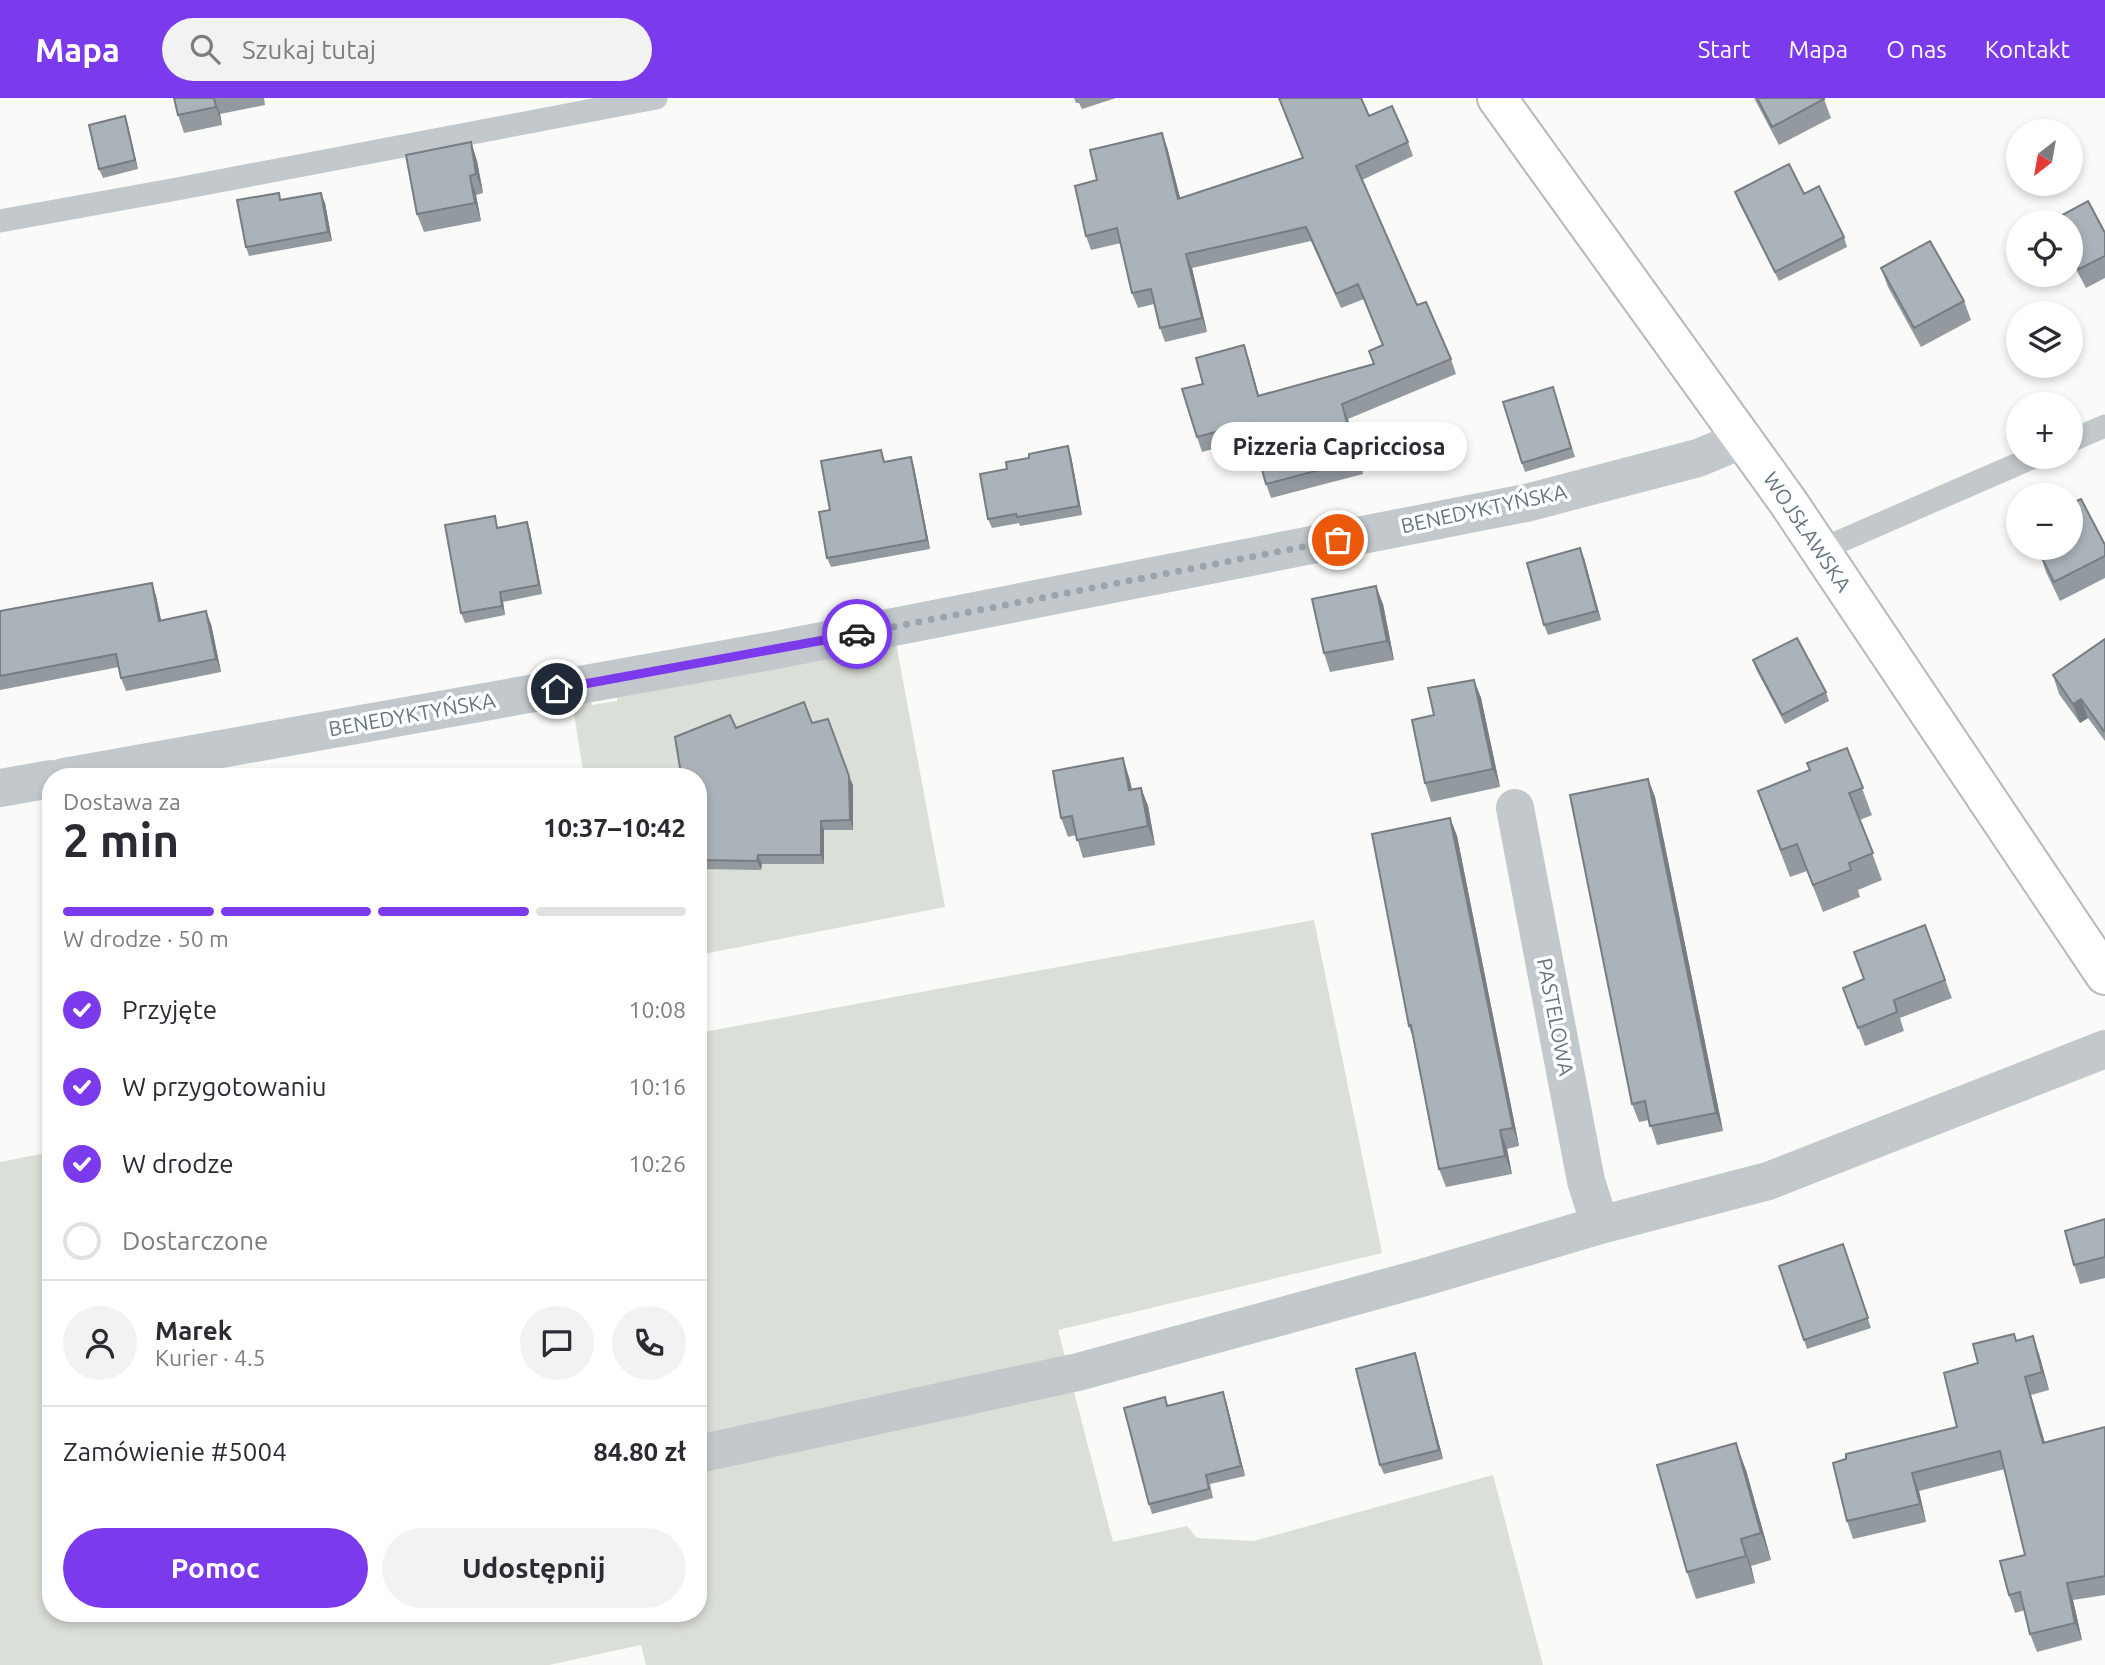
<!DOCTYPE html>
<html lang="pl">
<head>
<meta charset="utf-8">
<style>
	body { margin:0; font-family:Ubuntu,sans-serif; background:#f2f2f3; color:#2b2b33; height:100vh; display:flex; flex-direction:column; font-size:26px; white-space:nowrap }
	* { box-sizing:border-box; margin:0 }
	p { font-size:23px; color:#7c7c81 }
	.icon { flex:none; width:38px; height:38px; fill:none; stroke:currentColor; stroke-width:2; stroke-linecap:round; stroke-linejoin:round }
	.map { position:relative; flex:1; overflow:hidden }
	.side { position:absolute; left:42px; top:670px; width:665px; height:854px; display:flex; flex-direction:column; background:#fff; border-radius:28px; box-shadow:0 4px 10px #0003 }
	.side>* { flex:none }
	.needle { width:46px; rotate:211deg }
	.controls { position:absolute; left:2006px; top:21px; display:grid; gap:14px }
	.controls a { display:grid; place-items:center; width:77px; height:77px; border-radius:50%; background:#fff; box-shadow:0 4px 10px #0003; font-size:35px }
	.pin { position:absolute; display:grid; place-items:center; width:60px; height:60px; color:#fff; margin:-30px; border:4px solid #fff; border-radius:50%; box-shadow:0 2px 7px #0007 }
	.courier { position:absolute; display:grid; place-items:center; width:70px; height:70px; margin:-35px; border:5px solid #7c3aed; border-radius:50%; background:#fff; color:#222; box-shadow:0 2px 9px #0007 }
	.bubble { position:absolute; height:49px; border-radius:24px; background:#fff; box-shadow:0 4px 10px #0003; font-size:23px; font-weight:600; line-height:49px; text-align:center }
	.head em { font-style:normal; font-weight:600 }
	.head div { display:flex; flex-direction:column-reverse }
	.head { display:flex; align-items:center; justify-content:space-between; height:119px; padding:0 21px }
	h1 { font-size:46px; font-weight:600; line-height:52px }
	.bar { display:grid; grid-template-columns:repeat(4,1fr); gap:10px 7px; align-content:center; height:84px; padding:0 21px }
	.bar i { height:9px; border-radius:5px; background:#e1e1e2 }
	.bar .current { background:#7c3aed }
	.bar p { grid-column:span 4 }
	.line { display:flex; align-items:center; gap:18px; padding:0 21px; border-top:2px solid #e1e1e2 }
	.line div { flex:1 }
	.round { display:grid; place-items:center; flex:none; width:74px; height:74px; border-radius:37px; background:#f2f2f3 }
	ol { padding:0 21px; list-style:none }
	li { display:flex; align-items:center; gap:21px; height:77px }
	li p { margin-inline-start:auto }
	li .icon { padding:7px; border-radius:50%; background:#7c3aed; color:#fff; stroke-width:4 }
	li:last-child { color:#7c7c81 }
	li i { width:38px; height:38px; border:4px solid #e1e1e2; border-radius:50% }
	.primary-button { display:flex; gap:14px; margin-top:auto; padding:14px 21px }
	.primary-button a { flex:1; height:80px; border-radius:42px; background:#7c3aed; color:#fff; font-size:28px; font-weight:600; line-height:80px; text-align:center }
	.primary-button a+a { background:#f2f2f3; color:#2b2b33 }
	header { display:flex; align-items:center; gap:42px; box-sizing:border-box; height:98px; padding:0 35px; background:#7c3aed; color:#fff }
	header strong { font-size:33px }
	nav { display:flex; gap:38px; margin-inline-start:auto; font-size:24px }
	.search { width:490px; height:63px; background:#f2f2f3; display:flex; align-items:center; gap:18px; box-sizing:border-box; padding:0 24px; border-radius:38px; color:#7c7c81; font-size:26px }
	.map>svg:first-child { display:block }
	.green { fill:#dadfd7 }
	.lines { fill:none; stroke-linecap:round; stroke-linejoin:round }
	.secondary-casing { stroke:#b3babf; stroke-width:42 }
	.lane { stroke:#c3c8cc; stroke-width:23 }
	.street { stroke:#c3c8cc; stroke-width:38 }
	.secondary { stroke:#fff; stroke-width:38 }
	.wall { fill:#929a9f }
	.shaded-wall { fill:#777d82 }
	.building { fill:#aab3b9; stroke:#777d82; stroke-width:2 }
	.done { stroke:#99a4ac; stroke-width:7; stroke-dasharray:0 12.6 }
	.route { stroke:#7c3aed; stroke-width:9 }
	.labels { text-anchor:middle; stroke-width:7; stroke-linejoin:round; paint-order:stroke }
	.street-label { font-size:21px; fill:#657683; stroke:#fff }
</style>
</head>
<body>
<header>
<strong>Mapa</strong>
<div class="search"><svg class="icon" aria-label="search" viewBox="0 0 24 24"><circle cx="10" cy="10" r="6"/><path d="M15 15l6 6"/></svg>Szukaj tutaj</div>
<nav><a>Start</a><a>Mapa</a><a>O nas</a><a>Kontakt</a></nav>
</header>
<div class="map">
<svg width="2105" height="1567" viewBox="0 0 2105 1567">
	<rect width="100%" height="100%" fill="#fafaf8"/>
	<path class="green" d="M896,545L945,809L698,857V679H584L573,609L591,601L592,607L617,603V599L835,557L840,563L876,556V549Z
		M1314,822L1382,1155L1058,1232L1113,1444L1187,1428L1197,1440L1254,1443L1493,1377L1543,1567H646L641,1547L549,1567H0V1064L51,1054V1516H698V935Z"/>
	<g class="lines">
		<g class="secondary-casing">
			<path id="secondary" d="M1497,0L1788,404L2105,877"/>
		</g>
		<path class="lane" d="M0,123L177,91L656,0
			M2070,343L2105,328
			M1820,452L2034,359"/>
		<path class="street" d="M64,679L776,552L1526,405L1698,360L1744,341
			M0,690L51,681
			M1515,710L1586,1083L1600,1127
			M698,1356L1078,1274L1425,1179L1600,1127L1768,1083L2105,951"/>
		<use href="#secondary" class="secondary"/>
	</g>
	<path class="wall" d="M174,0H264L265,7L220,16L222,27L184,35L178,17Z
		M1074,0H1116L1082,11L1079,5H1076Z
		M1754,0H1826L1824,1L1831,20L1779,47Z
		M1369,18L1408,44L1413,58L1362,82L1417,207L1451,261L1456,276L1348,321L1363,376L1271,400L1266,386L1253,340L1202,354L1197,339L1203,286L1249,262L1259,298L1374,266L1382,247L1364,201L1341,210L1311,143L1192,170L1207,234L1165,244L1160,230L1154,206L1138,210L1132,195L1121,145L1091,152L1086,138L1097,82L1167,49L1180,100L1302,60Z
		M128,28L138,71L103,80L99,71Z
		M471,44L477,63L483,95L476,97L481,123L424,134L417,116Z
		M1735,94L1804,96L1844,139L1847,149L1779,183L1738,103Z
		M281,102L325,105L332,143L249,158L246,149Z
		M2070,124L2105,135V180L2086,190L2070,160Z
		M1881,170L1964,203L1971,222L1921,249L1888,189Z
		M1556,298L1575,359L1525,374L1522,365Z
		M1071,358L1082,417L1020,428L1019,425L992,430L988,421Z
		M885,364L914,369L930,451L831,469L827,460L830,412Z
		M527,424L530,433L542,496L503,504L505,517L465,525L461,515L499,430Z
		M2105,447V480L2060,503L2046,474L2040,456L2042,455L2039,450H2070Z
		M1584,460L1601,522L1548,537L1544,527Z
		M152,485L156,498L161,522L211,526L221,574L126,593L121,580L119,569L0,592V513Z
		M1383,506L1394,562L1330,574L1324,555Z
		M2105,541V643L2088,620L2080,625L2059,596L2053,577Z
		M1753,562L1826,594L1829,603L1785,626L1756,571Z
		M1474,582L1481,600L1500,689L1431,704L1425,685L1434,617Z
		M812,625L853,687V732H824V766H762L761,772L698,771V679L681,676L736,630Z
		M1847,650L1872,717L1860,722L1882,782L1858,792L1860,799L1823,814L1807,773L1790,779L1767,719L1810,672Z
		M1129,679L1132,691L1141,690L1148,708L1155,747L1083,760L1076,737L1068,739L1061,720Z
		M1648,681L1655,699L1723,1033L1657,1047L1649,1022L1639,1024L1632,1006Z
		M1450,720L1457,738L1519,1048L1507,1051L1512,1076L1446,1089L1439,1071L1413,940L1409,928Z
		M1925,827L1952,900L1900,920L1904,933L1865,948L1843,890L1864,881Z
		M2105,1121V1180L2080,1186L2074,1167Z
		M1843,1146L1871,1230L1807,1251L1779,1168Z
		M2017,1243L2039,1256L2049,1292L2031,1297L2045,1344L2105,1329V1497L2073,1502L2082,1542L2037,1554L2030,1536L2025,1512L2015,1515L2009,1497L2025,1457L2005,1371L1919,1393L1926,1424L1853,1441L1847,1423L1957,1329L1978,1265Z
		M1418,1265L1443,1361L1384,1376L1380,1367Z
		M1165,1299L1168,1308L1226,1303L1245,1378L1210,1386L1213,1400L1152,1416L1149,1406Z
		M1746,1372L1771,1462L1751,1468L1755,1485L1696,1501L1687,1474Z"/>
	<path class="shaded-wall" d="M214,0L220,16L222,27L216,9Z
		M125,18L128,28L138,71L135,62Z
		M1162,35L1167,49L1184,115L1178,101Z
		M471,44L477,63L483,95L476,76Z
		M470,78L476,97L481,123L475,105Z
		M321,95L325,105L332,143L328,134Z
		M1186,156L1192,170L1207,234L1202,220Z
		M1244,247L1249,262L1263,313L1258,298Z
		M1342,306L1348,321L1363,376L1357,362Z
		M1068,348L1071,358L1082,417L1079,408Z
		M911,359L914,369L930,451L927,442Z
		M527,424L530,433L542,496L539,487Z
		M1580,450L1584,460L1601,522L1597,513Z
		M152,485L156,498L164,536L159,523Z
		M1376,488L1383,506L1394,562L1387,543Z
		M500,494L503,504L505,517L502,508Z
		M206,513L211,526L221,574L216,561Z
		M1474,582L1481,600L1500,689L1493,671Z
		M2081,601L2088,620L2080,625L2073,606Z
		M1123,660L1129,679L1136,710L1129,692Z
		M849,678L853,687V732L850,722Z
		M1648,681L1655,699L1723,1033L1716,1015Z
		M1141,690L1148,708L1155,747L1148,728Z
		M1450,720L1457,738L1519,1048L1513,1030Z
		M821,723L824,732V766L821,757Z
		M758,757L762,766L761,772L757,763Z
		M1500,1032L1507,1051L1512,1076L1505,1058Z
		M2033,1238L2039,1256L2049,1292L2042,1274Z
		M1415,1255L1418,1265L1443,1361L1439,1352Z
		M2025,1279L2031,1297L2049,1362L2043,1345Z
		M1223,1294L1226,1303L1245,1378L1241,1368Z
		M1736,1345L1746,1372L1771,1462L1761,1435Z
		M1912,1375L1919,1393L1926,1424L1920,1406Z
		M1741,1441L1751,1468L1755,1485L1746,1458Z
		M2067,1485L2073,1502L2082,1542L2075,1525Z"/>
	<path class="building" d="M174,0H214L216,9L178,17Z
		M1279,0H1361L1369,18L1392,8L1408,44L1356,68L1417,207L1426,204L1451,261L1342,306L1357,362L1266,386L1249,325L1197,339L1182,291L1203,286L1196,260L1244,247L1258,298L1374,266L1369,253L1383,247L1358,186L1336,196L1306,129L1186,156L1202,220L1160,230L1151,191L1132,195L1117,130L1086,138L1075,88L1097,82L1090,52L1162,35L1178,101L1303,60Z
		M1757,0H1823L1824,1L1772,29Z
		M125,18L135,62L99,71L89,27Z
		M471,44L476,76L470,78L475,105L417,116L406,57Z
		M1789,66L1804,96L1819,88L1844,139L1775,174L1735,94Z
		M279,95L280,102L321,95L328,134L246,149L237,102Z
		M2088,103L2105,135V158L2079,171L2070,154V124H2055L2053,122Z
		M1930,143L1964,203L1914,230L1881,170Z
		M1553,289L1571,350L1522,365L1503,304Z
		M1068,348L1079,408L1017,419L1016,416L988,421L980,376L1007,371L1006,364L1029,360V356Z
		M881,352L884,364L911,359L927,442L827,460L819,414L830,412L821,363Z
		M2081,401L2105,447V458L2054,484L2040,456L2044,453L2042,450H2070V406Z
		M495,418L497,430L527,424L539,487L500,494L502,508L461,515L445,427Z
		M1580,450L1597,513L1544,527L1527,465Z
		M152,485L159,523L206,513L216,561L121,580L116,556L0,578V513Z
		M1376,488L1387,543L1324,555L1312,501Z
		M1797,540L1826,594L1782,617L1753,562Z
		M2105,541V632L2104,633L2081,601L2073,606L2053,577Z
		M1474,582L1493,671L1425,685L1412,622L1434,617L1428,590Z
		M804,604L812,625L828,621L849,678L850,722L821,723V757H758L757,763L698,762V679H670L681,676L675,639L730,617L736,630Z
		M1847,650L1863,690L1849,695L1873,755L1849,765L1851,772L1813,787L1797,746L1781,752L1758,693L1810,672L1807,665Z
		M1123,660L1129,692L1141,690L1148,728L1077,742L1072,718L1061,720L1053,673Z
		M1648,681L1716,1015L1650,1028L1645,1003L1632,1006L1570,697Z
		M1450,720L1513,1030L1500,1032L1505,1058L1439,1071L1411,927L1409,928L1372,736Z
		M1925,827L1945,882L1894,902L1897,914L1858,930L1843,890L1864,881L1854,854Z
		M2105,1121V1159L2074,1167L2065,1133Z
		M1843,1146L1868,1220L1804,1242L1779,1168Z
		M2014,1236L2016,1243L2033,1238L2042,1274L2025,1279L2043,1345L2105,1329V1478L2067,1485L2075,1525L2030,1536L2020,1494L2009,1497L2000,1463L2025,1457L2000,1353L1912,1375L1920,1406L1847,1423L1833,1365L1846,1361V1356L1957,1329L1944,1275L1978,1265L1973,1246Z
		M1415,1255L1439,1352L1380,1367L1356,1271Z
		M1223,1294L1241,1368L1206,1377L1209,1391L1149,1406L1124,1310L1165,1299L1167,1308Z
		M1736,1345L1761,1435L1741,1441L1746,1458L1687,1474L1657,1367Z"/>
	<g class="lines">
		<path class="done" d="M857,536L1338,442"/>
		<path class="route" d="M557,591L857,536"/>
	</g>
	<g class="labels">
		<g class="street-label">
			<text transform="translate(1484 411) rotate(-12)" y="7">BENEDYKTYŃSKA</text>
			<text transform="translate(1807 434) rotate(56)" y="7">WOJSŁAWSKA</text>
			<text transform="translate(412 617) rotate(-10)" y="7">BENEDYKTYŃSKA</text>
			<text transform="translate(1555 919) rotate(79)" y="7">PASTELOWA</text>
		</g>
	</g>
</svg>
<div class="controls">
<a><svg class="needle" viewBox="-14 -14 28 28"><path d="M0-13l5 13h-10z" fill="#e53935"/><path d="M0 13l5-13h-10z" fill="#7c7c81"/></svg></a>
<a><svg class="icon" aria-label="locate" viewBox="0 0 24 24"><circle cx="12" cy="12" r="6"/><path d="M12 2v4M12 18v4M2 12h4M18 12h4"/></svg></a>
<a><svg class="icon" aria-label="layers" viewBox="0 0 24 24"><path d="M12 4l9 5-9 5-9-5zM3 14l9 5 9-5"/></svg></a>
<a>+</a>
<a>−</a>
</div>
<div class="pin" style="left:1338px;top:442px;background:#ea580c"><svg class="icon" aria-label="bag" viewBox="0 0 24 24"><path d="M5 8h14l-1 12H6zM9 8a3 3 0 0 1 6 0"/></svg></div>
<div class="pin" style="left:557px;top:591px;background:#1f2937"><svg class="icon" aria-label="home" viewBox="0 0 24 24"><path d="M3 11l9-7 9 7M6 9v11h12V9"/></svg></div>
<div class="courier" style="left:857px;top:536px"><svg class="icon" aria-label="car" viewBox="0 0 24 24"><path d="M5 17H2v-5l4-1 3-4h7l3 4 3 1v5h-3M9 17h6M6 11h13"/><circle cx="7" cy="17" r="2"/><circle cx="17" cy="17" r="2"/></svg></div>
<div class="bubble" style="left:1211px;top:324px;width:256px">Pizzeria Capricciosa</div>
<section class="side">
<div class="head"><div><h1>2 min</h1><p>Dostawa za</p></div><em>10:37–10:42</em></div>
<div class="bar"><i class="current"></i><i class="current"></i><i class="current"></i><i></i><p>W drodze · 50 m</p></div>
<ol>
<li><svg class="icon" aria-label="check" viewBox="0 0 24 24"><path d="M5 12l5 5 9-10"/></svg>Przyjęte<p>10:08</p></li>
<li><svg class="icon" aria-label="check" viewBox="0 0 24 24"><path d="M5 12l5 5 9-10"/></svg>W przygotowaniu<p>10:16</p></li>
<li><svg class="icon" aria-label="check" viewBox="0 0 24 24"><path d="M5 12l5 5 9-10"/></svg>W drodze<p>10:26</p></li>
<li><i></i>Dostarczone</li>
</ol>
<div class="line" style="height:126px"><a class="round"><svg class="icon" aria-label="person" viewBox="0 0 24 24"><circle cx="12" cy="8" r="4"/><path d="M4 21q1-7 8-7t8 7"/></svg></a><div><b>Marek</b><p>Kurier · 4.5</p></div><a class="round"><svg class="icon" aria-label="chat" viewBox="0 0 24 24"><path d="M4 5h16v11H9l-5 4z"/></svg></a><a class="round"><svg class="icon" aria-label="phone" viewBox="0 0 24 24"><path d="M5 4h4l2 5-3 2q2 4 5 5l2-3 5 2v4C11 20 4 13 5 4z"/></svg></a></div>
<div class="line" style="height:91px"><div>Zamówienie #5004</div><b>84.80 zł</b></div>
<div class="primary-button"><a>Pomoc</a><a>Udostępnij</a></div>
</section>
</div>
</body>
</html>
